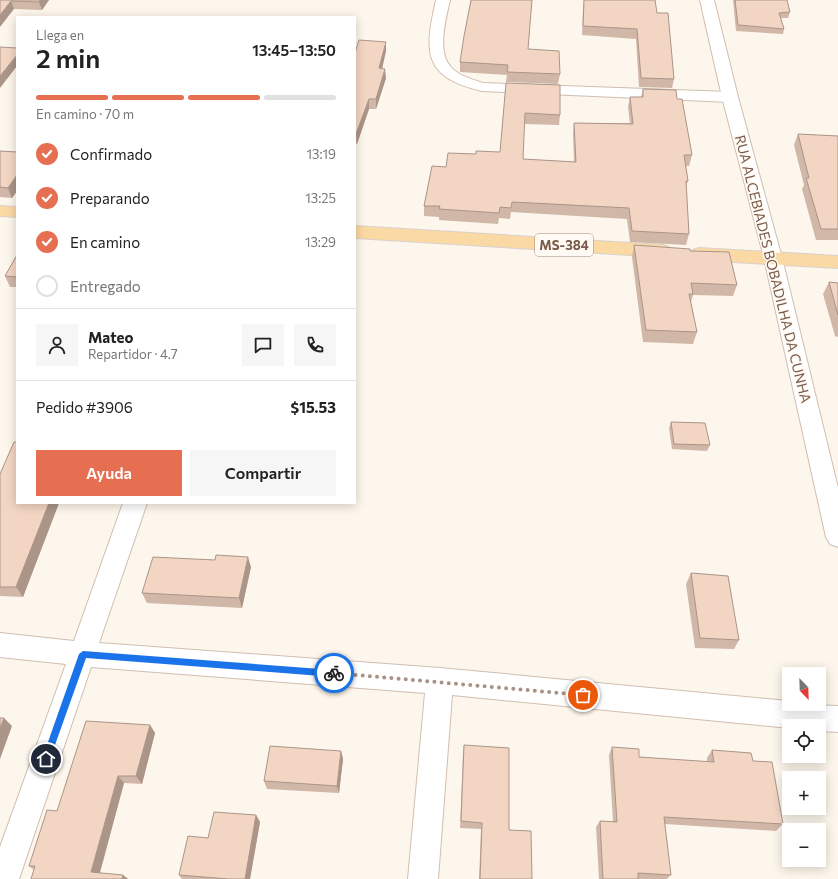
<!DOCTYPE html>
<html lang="es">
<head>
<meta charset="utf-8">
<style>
	body { margin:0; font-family:Commissioner,sans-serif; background:#f6f6f6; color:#222; height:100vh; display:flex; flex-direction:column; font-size:15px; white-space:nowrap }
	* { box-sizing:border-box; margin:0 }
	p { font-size:13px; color:#767676 }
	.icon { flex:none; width:22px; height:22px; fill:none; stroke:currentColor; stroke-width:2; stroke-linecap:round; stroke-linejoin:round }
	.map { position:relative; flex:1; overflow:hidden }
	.drawer { position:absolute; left:16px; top:16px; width:340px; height:488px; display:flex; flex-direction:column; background:#fff; border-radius:0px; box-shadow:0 2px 10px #0003 }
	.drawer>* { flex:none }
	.needle { width:26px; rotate:157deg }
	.controls { position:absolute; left:782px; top:667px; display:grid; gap:8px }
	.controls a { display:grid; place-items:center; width:44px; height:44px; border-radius:0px; background:#fff; box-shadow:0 2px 10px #0003; font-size:20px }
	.pin { position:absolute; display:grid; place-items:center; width:34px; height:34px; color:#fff; margin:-17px; border:2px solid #fff; border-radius:50%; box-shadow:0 1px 4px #0007 }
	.courier { position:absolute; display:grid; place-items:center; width:40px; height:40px; margin:-20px; border:3px solid #1a73e8; border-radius:50%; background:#fff; color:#222; box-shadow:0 1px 5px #0007 }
	.headline em { font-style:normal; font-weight:600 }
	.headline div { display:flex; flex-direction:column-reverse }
	.headline { display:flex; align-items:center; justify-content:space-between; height:68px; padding:0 20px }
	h1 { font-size:26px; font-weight:600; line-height:30px }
	.bar { display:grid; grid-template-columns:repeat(4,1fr); gap:6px 4px; align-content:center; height:48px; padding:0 20px }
	.bar i { height:5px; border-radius:3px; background:#e0e0e0 }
	.bar .active { background:#e76f51 }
	.bar p { grid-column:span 4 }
	.line { display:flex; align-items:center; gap:10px; padding:0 20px; border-top:1px solid #e0e0e0 }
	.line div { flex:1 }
	.round { display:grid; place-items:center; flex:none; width:42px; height:42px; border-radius:0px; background:#f6f6f6 }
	ol { padding:0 20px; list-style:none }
	li { display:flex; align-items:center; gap:12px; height:44px }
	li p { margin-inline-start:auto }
	li .icon { padding:4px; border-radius:50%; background:#e76f51; color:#fff; stroke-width:4 }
	li:last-child { color:#767676 }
	li i { width:22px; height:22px; border:2px solid #e0e0e0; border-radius:50% }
	.button { display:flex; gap:8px; margin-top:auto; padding:8px 20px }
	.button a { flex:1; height:46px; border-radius:0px; background:#e76f51; color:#fff; font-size:16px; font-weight:600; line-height:46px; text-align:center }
	.button a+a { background:#f6f6f6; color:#222 }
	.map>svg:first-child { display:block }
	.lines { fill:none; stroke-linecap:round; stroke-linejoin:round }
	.minor-casing { stroke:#d1beb0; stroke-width:2 }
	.tertiary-casing { stroke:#d1beb0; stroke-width:2 }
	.primary-casing { stroke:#dad1cd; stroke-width:2 }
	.minor { fill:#fff; fill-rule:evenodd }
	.tertiary { fill:#fff; fill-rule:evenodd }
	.primary { fill:#fbd9a5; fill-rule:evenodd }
	.wall { fill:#d1b7a8 }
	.shaded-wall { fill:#aa9588 }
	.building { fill:#f3d5c3; stroke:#aa9588 }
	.route { fill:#1a73e8 }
	.done { stroke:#a89285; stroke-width:4; stroke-dasharray:0 7.2 }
	.labels { text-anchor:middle; stroke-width:3; stroke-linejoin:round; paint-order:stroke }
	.shield { fill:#fffaf3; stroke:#a28b7f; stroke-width:1 }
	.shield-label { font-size:13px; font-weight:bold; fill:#7a5c4d }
	.street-label { font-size:14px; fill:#7a5c4d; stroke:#fffaf3 }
</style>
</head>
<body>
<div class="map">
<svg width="838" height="879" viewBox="0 0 838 879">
	<rect width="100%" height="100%" fill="#fdf6ec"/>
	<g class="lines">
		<g class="minor-casing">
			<path id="minor" d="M436,0H450C446,18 437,51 450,66C458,76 472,79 483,83L730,92L735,94L738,97L735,100L730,102L482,91C423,77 424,53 436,0Z
				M123,503H147L99,643L440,668L789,701V704L838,706V732L819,731V726H789V728L452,695L438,879H408L425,693L91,667L19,879H0V847L66,664L0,657V633L74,641Z"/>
		</g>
		<g class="tertiary-casing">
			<path id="tertiary" d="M700,0H714L738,97L782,258L838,488V547L830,544L826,537L764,258L722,97Z"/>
		</g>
		<g class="primary-casing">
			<path id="primary" d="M0,206L17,207V217L0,216Z
				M355,226L663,245L669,247L672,251L669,255L663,257L355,238Z
				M699,248L838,256V268L699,260L693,258L690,254L693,250Z"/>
		</g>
		<use href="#minor" class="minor"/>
		<use href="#tertiary" class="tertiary"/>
		<use href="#primary" class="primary"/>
	</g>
	<path class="wall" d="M0,0H49L42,10L14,9Z
		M584,0L657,13L674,79L672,88L639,87L636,39L582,35L583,8Z
		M733,0H787L790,12L788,18H781L784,29L783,34L736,31Z
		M528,49L560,74L558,84L506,82L507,75L460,72V62Z
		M386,51L382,68L386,78L376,109H369L357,144H355V53Z
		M506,83L560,115L559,125L524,124L523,159L574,162L573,133L574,123H630L628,107L630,97H641L643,89L677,99L692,155L689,166H686L688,181L686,186L689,234L686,245L630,242L627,219L511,212L510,219L499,218L498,224L439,220V217L424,216V206L446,167L476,154L500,152Z
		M798,134L838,136V240H816L802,189L804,185L794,145Z
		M0,151L17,152V191L12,198L0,197Z
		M634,245L690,251L737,285L733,296L693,295L691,302L697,332L693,344L643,342L632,257Z
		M17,255V287H10L5,276Z
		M829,282L838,283V337L835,336L823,294Z
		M671,422L710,445L707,451L672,449L669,428Z
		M0,474L17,503H59L23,597L0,596Z
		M251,567L242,608L147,603L142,593Z
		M691,573L739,640L734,649L695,648L686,584Z
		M150,725L155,733L142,784L124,783L100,873L123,875L128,879H31L34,870L29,866L57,811Z
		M464,745L509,830L532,879H479L481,829L460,828L463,753Z
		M612,747L639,757L707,762V758L712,750L753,761L783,824L776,831L665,824L671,875L667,879H599L596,827L600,821H613L609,755Z
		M341,751L343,759L339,793L267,789L264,781Z
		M256,815L260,822L250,879H182L179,875Z"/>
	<path class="shaded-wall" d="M40,0H49L42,10L39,2Z
		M11,1L14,9L0,27V15Z
		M386,42V51L380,78L379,68Z
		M17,55V66L0,88V76Z
		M385,69L386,78L376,109V99Z
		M369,99V109L357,144L356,134Z
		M17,175V191L12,198L8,188Z
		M49,503H59L23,597L16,587Z
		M248,557L251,567L242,608L239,598Z
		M4,718L12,726L0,759V728Z
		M150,725L155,733L142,784L136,776Z
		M341,751L343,759L339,793L337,786Z
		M118,776L124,783L98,879L91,872Z
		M256,815L260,822L250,879H245Z
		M123,875L128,879H122Z"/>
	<path class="building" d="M0,0H40L39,2L11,1L0,15Z
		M471,0H532L528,49L559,51L560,74L507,72L508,65L460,62L464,36Z
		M584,0H655L657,13H668L674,79L641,78L637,29L583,26Z
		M735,0H787L790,12L779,13L784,29L738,25Z
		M359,40L386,42L379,68L385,69L376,99H369L356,134H355V53Z
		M0,47L17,48V55L0,76Z
		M506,83L560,85V115L525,113L523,159L576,162L574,123L633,124L630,97H643V89L676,90L677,99H682L692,155H684L688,181H686L689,234L632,231L629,208L512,202L511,208L500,207L499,213L439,209L440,206H424L432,166L446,167L448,153L476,154V151L500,152Z
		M798,134L838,136V229H821L806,178H809Z
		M0,151L17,152V175L8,188L0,187Z
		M634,245L690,249V251L729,252L737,285L691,283L693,294H689L697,332L646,330Z
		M17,255V277L5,276Z
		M829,282L838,283V315Z
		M671,422L705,423L710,445L674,444Z
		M14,442H17V503H49L16,587H0V474Z
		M216,555L248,557L239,598L142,593L153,557L215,560Z
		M691,573L728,576L739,640L700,638Z
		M0,718H4L0,728Z
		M86,721L150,725L136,776H118L91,872L123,875L122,879H31L35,866H29L47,810L57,811Z
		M464,745L509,748V830L531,831L532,879H480L482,823L461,821Z
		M270,746L341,751L337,786L264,781Z
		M612,747L639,749V757L714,762L712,750L751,753L753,761L772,762L783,824L664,817L671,875L638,873V879H603L600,821L617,822Z
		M214,812L256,815L245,879H229L179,875L188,836L208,838Z"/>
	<path class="route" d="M83,651L334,670L338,673L334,677L86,658L50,759L49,762L46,763L43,762L42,759L79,654Z"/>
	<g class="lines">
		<path class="done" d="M334,673L583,695"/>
	</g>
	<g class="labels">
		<rect class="shield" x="535" y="234" width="58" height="22" rx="3"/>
		<g class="shield-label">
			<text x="564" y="250">MS-384</text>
		</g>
		<g class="street-label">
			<text transform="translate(773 269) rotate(76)" y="5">RUA ALCEBIADES BOBADILHA DA CUNHA</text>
		</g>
	</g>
</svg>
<div class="controls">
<a><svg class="needle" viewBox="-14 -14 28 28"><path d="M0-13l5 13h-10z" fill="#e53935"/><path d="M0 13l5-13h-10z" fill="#767676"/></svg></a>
<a><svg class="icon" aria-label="locate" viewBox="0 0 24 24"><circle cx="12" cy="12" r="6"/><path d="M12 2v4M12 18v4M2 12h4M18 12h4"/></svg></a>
<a>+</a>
<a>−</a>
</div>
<div class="pin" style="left:583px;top:695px;background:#ea580c"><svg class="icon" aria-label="bag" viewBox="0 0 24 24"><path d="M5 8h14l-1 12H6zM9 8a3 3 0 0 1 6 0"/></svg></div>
<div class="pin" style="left:46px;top:759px;background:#1f2937"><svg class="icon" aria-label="home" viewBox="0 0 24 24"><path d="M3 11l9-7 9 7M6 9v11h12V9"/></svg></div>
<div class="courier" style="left:334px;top:673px"><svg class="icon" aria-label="bike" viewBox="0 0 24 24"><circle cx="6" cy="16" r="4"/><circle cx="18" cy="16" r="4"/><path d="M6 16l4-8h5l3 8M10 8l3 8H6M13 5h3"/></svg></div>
<section class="drawer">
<div class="headline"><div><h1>2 min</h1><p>Llega en</p></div><em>13:45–13:50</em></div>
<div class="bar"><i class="active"></i><i class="active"></i><i class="active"></i><i></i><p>En camino · 70 m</p></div>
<ol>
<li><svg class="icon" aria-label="check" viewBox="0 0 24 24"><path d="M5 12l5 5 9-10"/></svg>Confirmado<p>13:19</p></li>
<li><svg class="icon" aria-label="check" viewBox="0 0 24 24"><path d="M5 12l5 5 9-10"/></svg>Preparando<p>13:25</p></li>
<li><svg class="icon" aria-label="check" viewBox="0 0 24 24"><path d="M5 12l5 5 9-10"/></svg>En camino<p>13:29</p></li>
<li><i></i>Entregado</li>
</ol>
<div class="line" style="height:72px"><a class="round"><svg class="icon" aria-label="person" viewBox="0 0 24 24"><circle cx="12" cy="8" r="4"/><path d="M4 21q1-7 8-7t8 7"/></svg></a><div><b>Mateo</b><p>Repartidor · 4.7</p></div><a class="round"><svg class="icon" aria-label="chat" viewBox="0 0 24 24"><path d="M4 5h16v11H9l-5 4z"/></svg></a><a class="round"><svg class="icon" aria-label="phone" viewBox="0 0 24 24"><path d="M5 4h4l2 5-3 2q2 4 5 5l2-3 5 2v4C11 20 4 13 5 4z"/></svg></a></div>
<div class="line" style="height:52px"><div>Pedido #3906</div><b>$15.53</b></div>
<div class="button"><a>Ayuda</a><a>Compartir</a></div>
</section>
</div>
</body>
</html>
